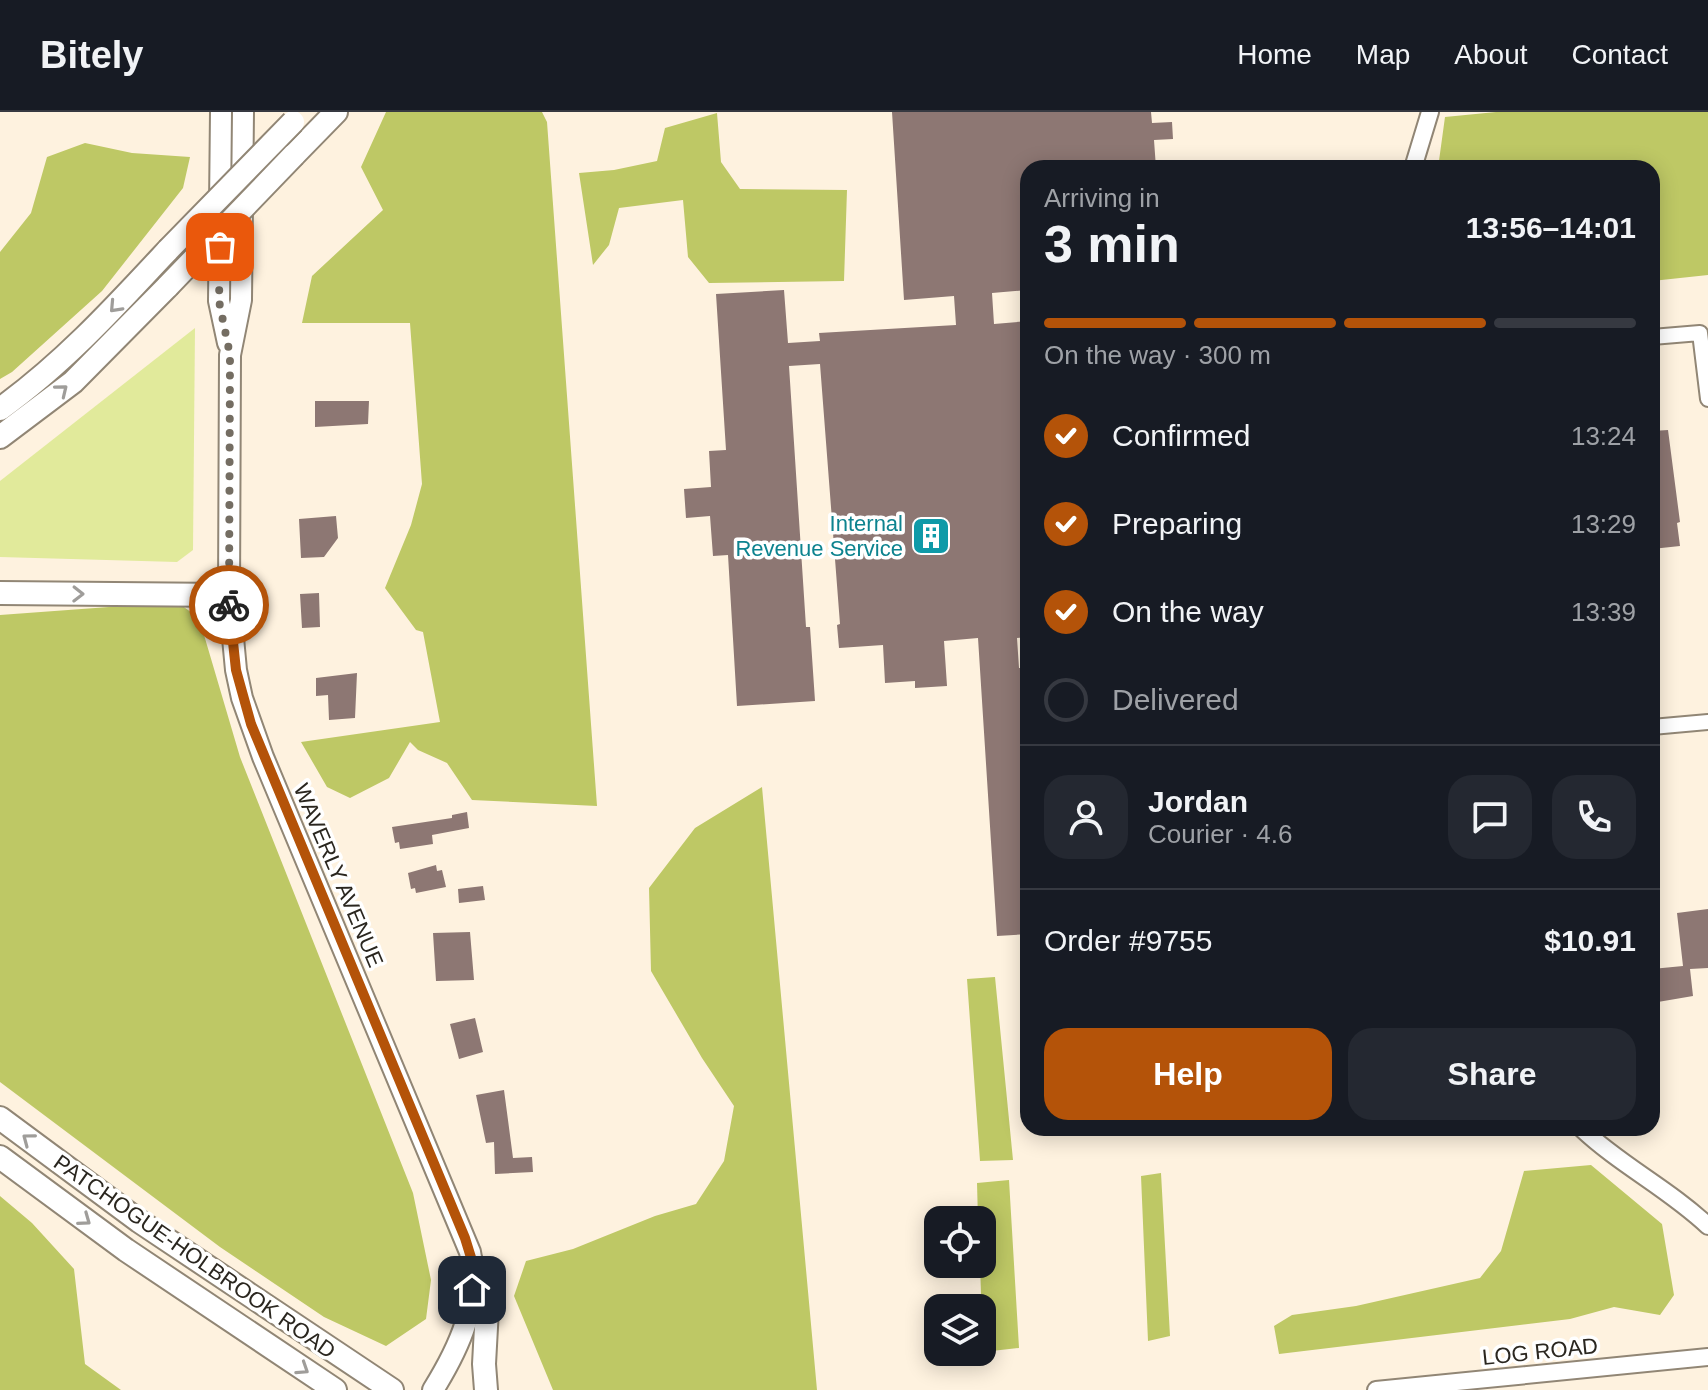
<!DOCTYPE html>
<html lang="en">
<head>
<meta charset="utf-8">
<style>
	body { margin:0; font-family:Arial,sans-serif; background:#242831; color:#f1f3f6; height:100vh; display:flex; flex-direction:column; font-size:30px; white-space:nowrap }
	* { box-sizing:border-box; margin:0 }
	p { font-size:26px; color:#9ea1a6 }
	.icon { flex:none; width:44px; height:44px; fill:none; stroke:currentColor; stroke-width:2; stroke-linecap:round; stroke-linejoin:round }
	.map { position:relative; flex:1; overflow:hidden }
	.drawer { position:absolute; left:1020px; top:48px; width:640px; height:976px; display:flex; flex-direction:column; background:#171b24; border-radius:24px; box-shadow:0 4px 20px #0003 }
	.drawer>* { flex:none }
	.fabs { position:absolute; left:924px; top:1094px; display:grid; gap:16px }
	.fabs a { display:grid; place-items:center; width:72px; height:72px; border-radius:16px; background:#171b24; box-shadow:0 4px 20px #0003; font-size:40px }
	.pin { position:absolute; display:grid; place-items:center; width:68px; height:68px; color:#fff; margin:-34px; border-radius:16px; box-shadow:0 4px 12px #0006 }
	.courier { position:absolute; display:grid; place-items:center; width:80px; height:80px; margin:-40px; border:6px solid #b45309; border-radius:50%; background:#fff; color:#222; box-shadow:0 2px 10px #0007 }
	.overview em { font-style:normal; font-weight:700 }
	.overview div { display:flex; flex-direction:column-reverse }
	.overview { display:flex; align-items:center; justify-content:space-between; height:136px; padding:0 24px }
	h1 { font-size:52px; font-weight:700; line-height:60px }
	.bar { display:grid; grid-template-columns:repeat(4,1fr); gap:12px 8px; align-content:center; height:96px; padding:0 24px }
	.bar i { height:10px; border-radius:6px; background:#363941 }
	.bar .on { background:#b45309 }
	.bar p { grid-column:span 4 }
	.line { display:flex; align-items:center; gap:20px; padding:0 24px; border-top:2px solid #363941 }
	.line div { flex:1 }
	.round { display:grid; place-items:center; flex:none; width:84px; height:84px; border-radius:24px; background:#242831 }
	ol { padding:0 24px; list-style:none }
	li { display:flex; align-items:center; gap:24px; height:88px }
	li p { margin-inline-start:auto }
	li .icon { padding:8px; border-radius:50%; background:#b45309; color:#fff; stroke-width:4 }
	li:last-child { color:#9ea1a6 }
	li i { width:44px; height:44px; border:4px solid #363941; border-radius:50% }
	.primary-button { display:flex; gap:16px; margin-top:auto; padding:16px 24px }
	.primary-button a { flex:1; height:92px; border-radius:24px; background:#b45309; color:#fff; font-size:32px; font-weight:700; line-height:92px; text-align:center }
	.primary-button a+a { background:#242831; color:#f1f3f6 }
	header { display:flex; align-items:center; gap:48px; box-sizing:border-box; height:112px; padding:0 40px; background:#171b24; border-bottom:2px solid #363941 }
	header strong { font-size:38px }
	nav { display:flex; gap:44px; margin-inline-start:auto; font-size:28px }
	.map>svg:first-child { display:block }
	.green { fill:#e1ea9b }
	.forest { fill:#bec865 }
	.building { fill:#8d7773 }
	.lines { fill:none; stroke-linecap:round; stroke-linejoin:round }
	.minor-casing { stroke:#918675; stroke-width:18 }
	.tertiary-casing { stroke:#918675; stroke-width:20 }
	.secondary-casing { stroke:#918675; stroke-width:24 }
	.primary-casing { stroke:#918675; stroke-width:26 }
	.minor { stroke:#fff; stroke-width:14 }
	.tertiary { stroke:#fff; stroke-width:16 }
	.secondary { stroke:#fff; stroke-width:20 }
	.primary { stroke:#fff; stroke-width:22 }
	.primary-bridge-casing { stroke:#918675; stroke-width:26; stroke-linecap:butt }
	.primary-bridge { stroke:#fff; stroke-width:22 }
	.oneway { stroke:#9f9d9a }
	.done { stroke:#746d62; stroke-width:8; stroke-dasharray:0 14.4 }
	.route { stroke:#b45309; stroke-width:10 }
	.labels { text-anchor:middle; stroke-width:7; stroke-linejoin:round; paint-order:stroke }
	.culture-label { font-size:22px; fill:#0d838f; stroke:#fff; text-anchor:end }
	.street-label { font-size:22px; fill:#2a261f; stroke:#fff }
</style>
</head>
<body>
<header>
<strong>Bitely</strong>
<nav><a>Home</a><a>Map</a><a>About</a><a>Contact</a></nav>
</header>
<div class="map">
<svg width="1708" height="1278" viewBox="0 0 1708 1278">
	<rect width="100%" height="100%" fill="#fef2df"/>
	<path class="green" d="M195,216L193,438L177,450L0,445V369Z"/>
	<path class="forest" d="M386,0H542L547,10L597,694L472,688L447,651L418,638L410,630L389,666L350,686L327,675L301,630L440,610L423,520L416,518L385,476L411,413L422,372L410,211H302L312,164L383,98L361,55Z
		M1496,0H1708V163L1652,169V56H1438L1445,5Z
		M717,1L721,50L740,77L847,78L844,169L709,171L688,145L683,88L619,96L609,133L593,153L579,61L614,58L657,49L665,16Z
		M85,31L132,41L190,45L183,76L102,179L12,260L0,267V140L31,101L47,45Z
		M177,490L199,506L240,645L413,1081L431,1168L426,1207L386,1234L324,1205L220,1135L0,970V503Z
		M762,675L817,1278H553L514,1184L526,1149L573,1137L655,1104L696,1092L724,1049L734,994L702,946L651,859L649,776L695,716Z
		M995,865L1013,1048L980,1049L967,867Z
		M1591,1053L1662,1112L1674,1183L1660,1203L1614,1195L1570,1207L1279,1242L1274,1214L1292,1203L1356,1194L1480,1166L1501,1139L1524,1059Z
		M1161,1061L1170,1224L1148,1229L1141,1064Z
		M1009,1068L1019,1236L983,1240L980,1152H982V1108H978L977,1071Z
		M0,1084L32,1111L74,1157L85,1252L121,1278H0Z"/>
	<path class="building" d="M892,0H1151L1152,11L1172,10L1173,27L1154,28L1156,56H1028V178L992,181L994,212L1028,209V525L1017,526L1019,556H1028V822L997,824L978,526L944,529L947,574L915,576V569L885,571L883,533L839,536L837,513L840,512L820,252L789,254L806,515H810L815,589L737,594L728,443L713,444L710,404L686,406L684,377L711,375L709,339L726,338L716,182L784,178L788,231L820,229L819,221L956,213L954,184L904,188Z
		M315,289H369L368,312L315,315Z
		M1668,318L1680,410L1677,411L1680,434L1652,437V319Z
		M336,404L338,426L324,445L301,446L299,407Z
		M319,481L320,515L302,516L300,482Z
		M357,561L355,606L329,608L328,583L316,584V566Z
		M467,700L469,716L432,723L433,732L400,737L399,730L395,731L392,715L452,706V703Z
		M436,753L437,759L442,758L446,775L416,781L415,776L411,777L408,761Z
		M483,774L485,788L459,791L458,777Z
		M1708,797V856L1690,857L1693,884L1652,891V857L1683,854L1677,801Z
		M470,820L474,868L436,869L433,821Z
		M475,906L483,940L459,947L450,912Z
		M504,978L513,1046L532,1045L533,1060L495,1062L494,1030L486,1031L476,983Z"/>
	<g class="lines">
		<g class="minor-casing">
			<path id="minor" d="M1652,225L1700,221L1708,287
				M1652,615L1708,610"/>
		</g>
		<g class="tertiary-casing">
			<path id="tertiary" d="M1413,56L1430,0
				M1581,1016C1620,1053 1669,1077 1708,1114
				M1376,1278L1708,1245"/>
		</g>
		<g class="secondary-casing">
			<path id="secondary" d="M221,0L219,189L228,231
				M243,0L241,188L230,243L229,483L236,558L242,586L263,645L470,1140C481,1190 459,1236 433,1278"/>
		</g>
		<g class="primary-casing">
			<path id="primary" d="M294,43L336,0
				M0,297C63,252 115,195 168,138
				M0,325L73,270L168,174
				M0,481L229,483
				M0,1006L139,1109L392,1278
				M0,1045L126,1138L335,1278
				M473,1152L487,1197L484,1252L486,1278"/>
		</g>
		<use href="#minor" class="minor"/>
		<use href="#tertiary" class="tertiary"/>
		<use href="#secondary" class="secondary"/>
		<use href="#primary" class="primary"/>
		<g class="primary-bridge-casing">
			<path id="primary-bridge" d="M168,138L293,10
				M168,174L294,43"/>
		</g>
		<use href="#primary-bridge" class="primary-bridge"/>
	</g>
	<defs><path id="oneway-chevron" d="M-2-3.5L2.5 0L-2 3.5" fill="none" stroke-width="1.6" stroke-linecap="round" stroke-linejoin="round" transform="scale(2)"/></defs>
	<g class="oneway">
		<use href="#oneway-chevron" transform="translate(115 195) rotate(133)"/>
		<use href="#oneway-chevron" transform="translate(62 278) rotate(-39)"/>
		<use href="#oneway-chevron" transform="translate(78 482) rotate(1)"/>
		<use href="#oneway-chevron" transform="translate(28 1027) rotate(-143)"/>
		<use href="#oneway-chevron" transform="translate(85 1108) rotate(36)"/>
		<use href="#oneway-chevron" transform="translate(303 1257) rotate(33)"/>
	</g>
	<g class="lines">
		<path class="done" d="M220,135L219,189L230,243L229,493"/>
		<path class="route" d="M229,493L236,558L251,612L465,1126L473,1152L472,1178"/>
	</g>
	<defs>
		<g id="building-square" transform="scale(2)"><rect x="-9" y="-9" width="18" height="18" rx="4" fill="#0f9aa8" stroke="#fff"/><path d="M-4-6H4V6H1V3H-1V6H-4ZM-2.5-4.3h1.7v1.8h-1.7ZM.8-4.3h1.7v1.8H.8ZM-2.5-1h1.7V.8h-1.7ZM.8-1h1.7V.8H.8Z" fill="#fff"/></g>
	</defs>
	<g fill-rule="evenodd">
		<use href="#building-square" x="931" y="424"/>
	</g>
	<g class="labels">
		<g class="culture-label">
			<text x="903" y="419">Internal<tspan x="903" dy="25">Revenue Service</tspan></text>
		</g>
		<g class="street-label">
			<text transform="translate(339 763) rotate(67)" y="8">WAVERLY AVENUE</text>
			<text transform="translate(195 1144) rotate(35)" y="8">PATCHOGUE-HOLBROOK ROAD</text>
			<text transform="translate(1540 1239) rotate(-6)" y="8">LOG ROAD</text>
		</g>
	</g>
</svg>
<div class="fabs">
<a><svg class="icon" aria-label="locate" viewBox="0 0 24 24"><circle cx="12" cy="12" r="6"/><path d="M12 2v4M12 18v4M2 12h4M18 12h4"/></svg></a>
<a><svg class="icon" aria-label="layers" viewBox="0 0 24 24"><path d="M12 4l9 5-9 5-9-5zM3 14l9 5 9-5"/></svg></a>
</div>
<div class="pin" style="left:220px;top:135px;background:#ea580c"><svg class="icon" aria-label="bag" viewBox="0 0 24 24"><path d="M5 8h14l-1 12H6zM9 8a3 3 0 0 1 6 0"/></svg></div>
<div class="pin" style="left:472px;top:1178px;background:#1f2937"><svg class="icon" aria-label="home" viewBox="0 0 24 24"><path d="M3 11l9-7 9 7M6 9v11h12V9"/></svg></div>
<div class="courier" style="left:229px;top:493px"><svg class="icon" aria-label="bike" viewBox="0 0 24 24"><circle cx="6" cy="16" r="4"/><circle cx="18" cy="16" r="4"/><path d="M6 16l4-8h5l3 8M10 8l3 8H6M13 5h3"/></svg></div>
<section class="drawer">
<div class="overview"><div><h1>3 min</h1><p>Arriving in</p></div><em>13:56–14:01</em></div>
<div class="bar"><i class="on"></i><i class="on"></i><i class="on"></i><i></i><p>On the way · 300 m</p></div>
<ol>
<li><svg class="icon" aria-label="check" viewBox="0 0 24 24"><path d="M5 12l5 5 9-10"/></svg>Confirmed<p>13:24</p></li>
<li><svg class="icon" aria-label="check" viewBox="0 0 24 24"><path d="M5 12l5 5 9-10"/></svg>Preparing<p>13:29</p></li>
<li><svg class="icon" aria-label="check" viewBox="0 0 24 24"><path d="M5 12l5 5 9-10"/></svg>On the way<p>13:39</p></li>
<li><i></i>Delivered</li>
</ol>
<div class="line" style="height:144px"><a class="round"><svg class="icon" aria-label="person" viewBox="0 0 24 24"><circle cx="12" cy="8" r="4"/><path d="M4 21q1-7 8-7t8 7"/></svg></a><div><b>Jordan</b><p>Courier · 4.6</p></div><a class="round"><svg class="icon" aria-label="chat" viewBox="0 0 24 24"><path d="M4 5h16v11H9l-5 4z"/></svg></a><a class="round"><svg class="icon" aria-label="phone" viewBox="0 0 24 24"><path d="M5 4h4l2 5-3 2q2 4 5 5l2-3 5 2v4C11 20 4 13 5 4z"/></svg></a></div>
<div class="line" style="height:104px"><div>Order #9755</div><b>$10.91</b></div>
<div class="primary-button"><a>Help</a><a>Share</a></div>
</section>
</div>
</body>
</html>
